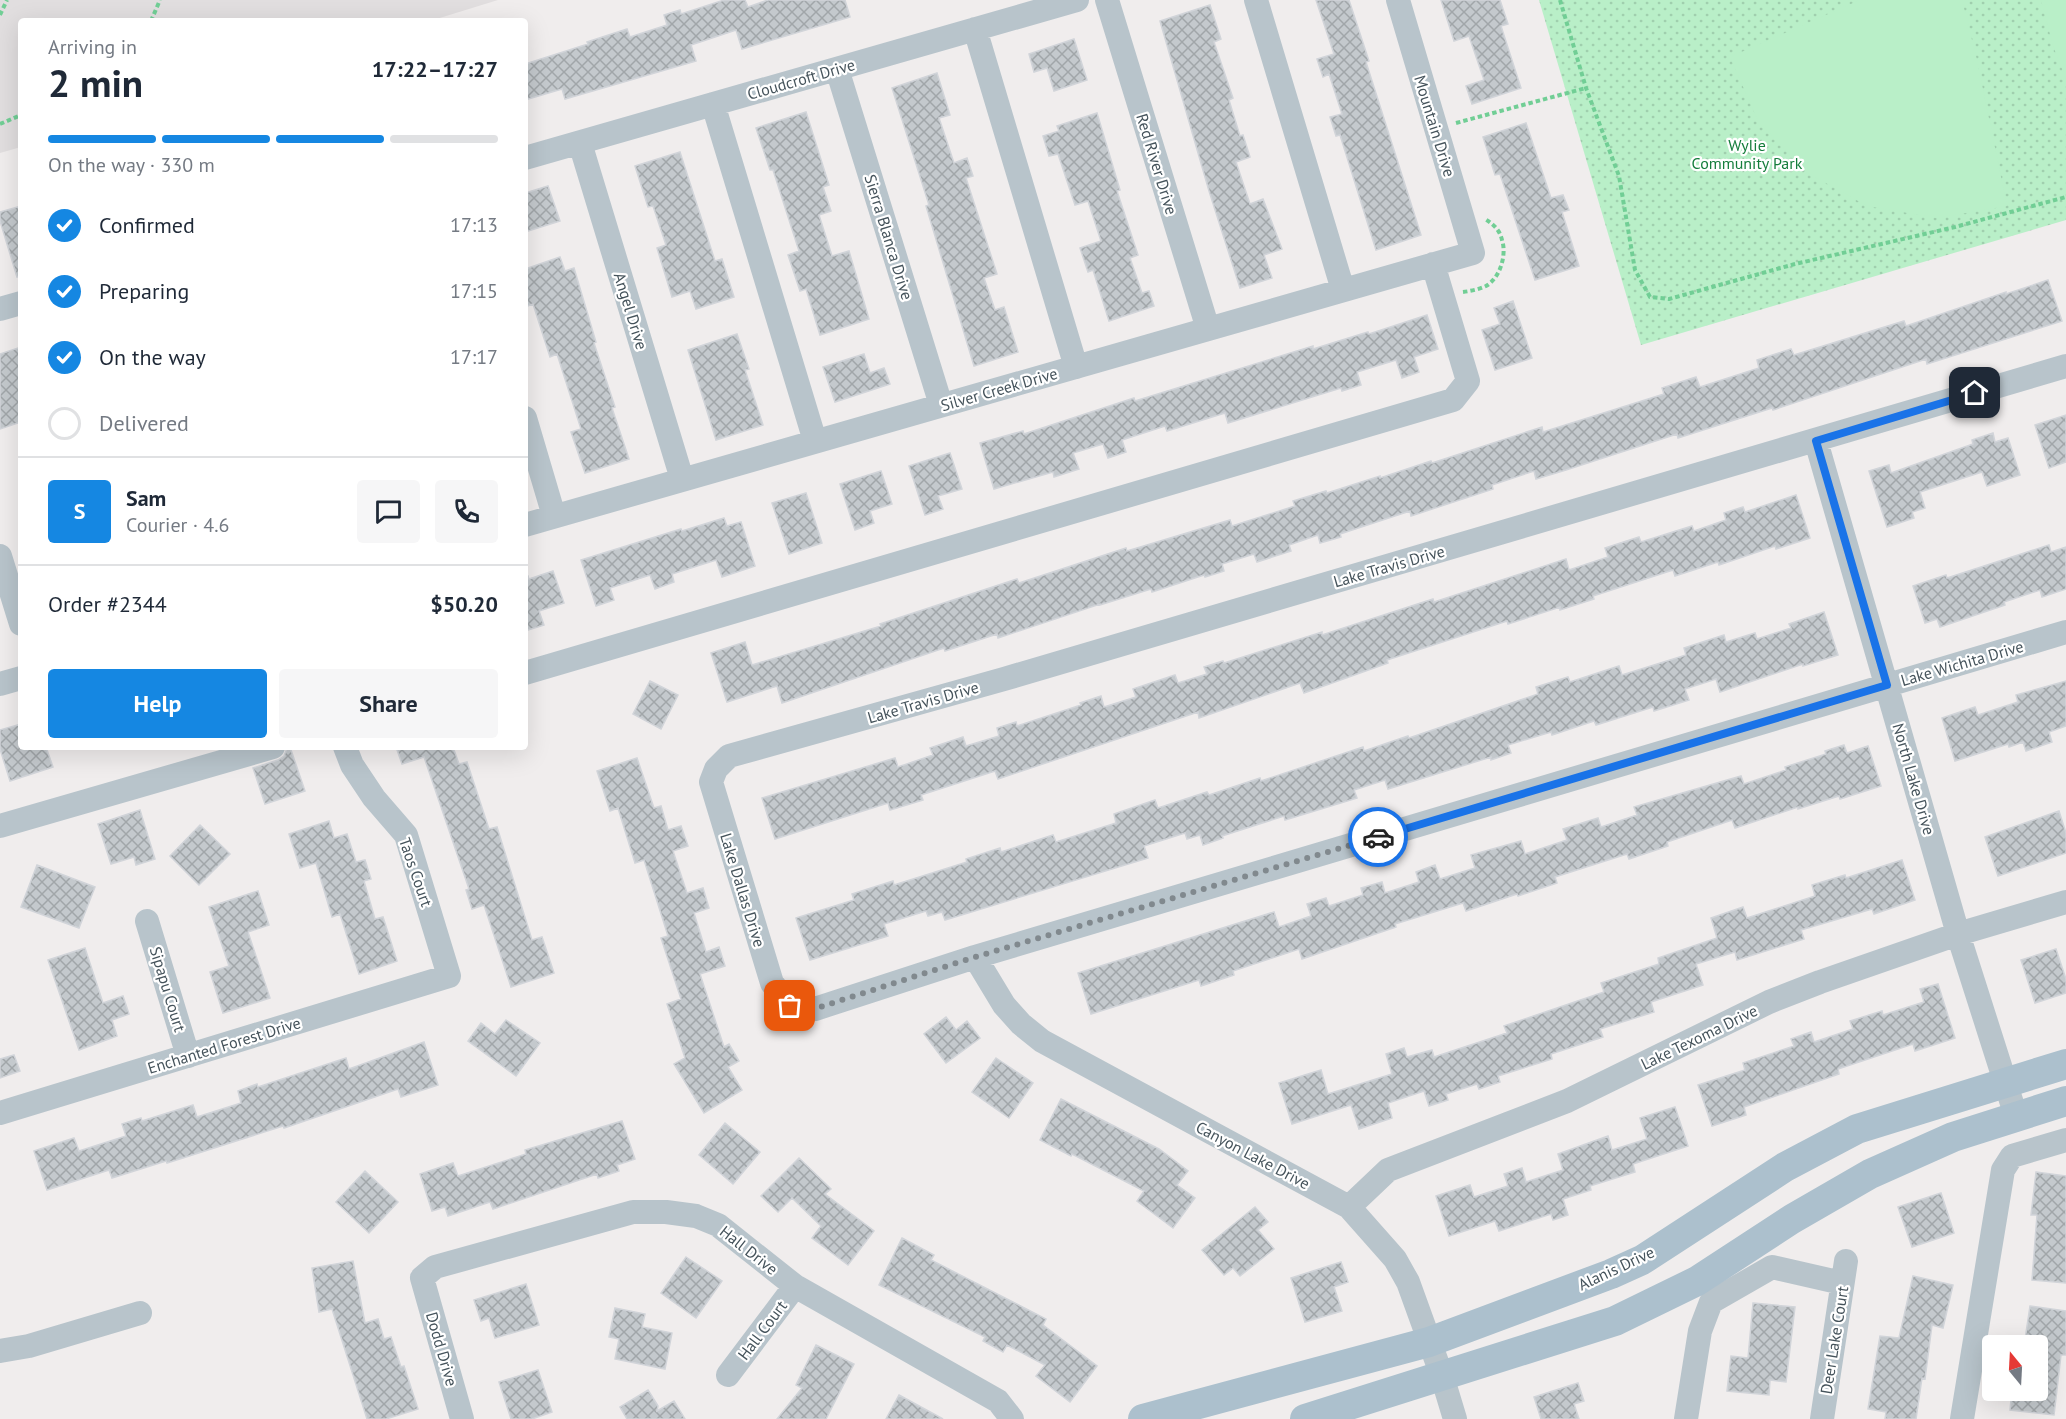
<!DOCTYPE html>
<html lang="en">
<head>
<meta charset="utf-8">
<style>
	body { margin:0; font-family:"PT Sans",sans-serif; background:#f6f6f7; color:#1f2937; height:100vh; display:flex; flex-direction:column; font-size:22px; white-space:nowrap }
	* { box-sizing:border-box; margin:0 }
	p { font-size:20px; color:#747a83 }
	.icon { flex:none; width:33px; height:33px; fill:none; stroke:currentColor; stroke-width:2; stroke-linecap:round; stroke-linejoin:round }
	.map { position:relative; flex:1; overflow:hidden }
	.panel { position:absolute; left:18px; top:18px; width:510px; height:732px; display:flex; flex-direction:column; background:#fff; border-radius:6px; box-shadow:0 6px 24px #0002 }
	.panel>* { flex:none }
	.needle { width:39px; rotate:342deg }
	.fabs { position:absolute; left:1982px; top:1335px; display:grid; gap:12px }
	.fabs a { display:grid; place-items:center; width:66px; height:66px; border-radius:6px; background:#fff; box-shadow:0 6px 24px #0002; font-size:30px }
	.pin { position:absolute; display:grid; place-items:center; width:51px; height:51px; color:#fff; margin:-26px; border-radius:12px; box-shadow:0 3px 9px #0006 }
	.courier { position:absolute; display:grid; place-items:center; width:60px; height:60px; margin:-30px; border:4px solid #1a73e8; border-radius:50%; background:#fff; color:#222; box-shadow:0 2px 8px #0007 }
	.head em { font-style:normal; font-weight:700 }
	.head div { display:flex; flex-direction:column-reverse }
	.head { display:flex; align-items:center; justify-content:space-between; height:102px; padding:0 30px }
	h1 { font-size:39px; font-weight:700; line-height:45px }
	.bar { display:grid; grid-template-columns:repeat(4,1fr); gap:9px 6px; align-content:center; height:72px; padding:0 30px }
	.bar i { height:8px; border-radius:4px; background:#e0e1e3 }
	.bar .on { background:#1587e2 }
	.bar p { grid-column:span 4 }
	.line { display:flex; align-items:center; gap:15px; padding:0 30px; border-top:2px solid #e0e1e3 }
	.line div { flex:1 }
	.round { display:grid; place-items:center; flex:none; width:63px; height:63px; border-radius:6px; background:#f6f6f7 }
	ol { padding:0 30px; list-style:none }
	li { display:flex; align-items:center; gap:18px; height:66px }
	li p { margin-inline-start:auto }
	li .icon { padding:6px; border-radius:50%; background:#1587e2; color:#fff; stroke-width:4 }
	li:last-child { color:#747a83 }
	li i { width:33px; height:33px; border:3px solid #e0e1e3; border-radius:50% }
	.primary-button { display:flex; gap:12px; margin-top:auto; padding:12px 30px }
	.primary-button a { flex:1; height:69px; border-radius:6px; background:#1587e2; color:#fff; font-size:24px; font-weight:700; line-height:69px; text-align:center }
	.primary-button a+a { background:#f6f6f7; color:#1f2937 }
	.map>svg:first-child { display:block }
	.education { fill:#e1dedf }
	.grass { fill:url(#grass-dots) }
	.garden { fill:#b9efc8 }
	.building { fill:url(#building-cross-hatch); stroke:#d1d4d9; stroke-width:1.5 }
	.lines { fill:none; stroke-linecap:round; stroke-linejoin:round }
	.path { stroke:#71ce95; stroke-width:4; stroke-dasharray:4.5 3; stroke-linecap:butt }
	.minor { stroke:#b8c4cb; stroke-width:24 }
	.major { stroke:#acc0cd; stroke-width:30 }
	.done { stroke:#81898e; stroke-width:6; stroke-dasharray:0 10.8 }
	.route { stroke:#1a73e8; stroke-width:8 }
	.labels { text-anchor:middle; stroke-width:4.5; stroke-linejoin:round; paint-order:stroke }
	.street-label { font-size:16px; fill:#45535b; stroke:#fff }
	.park-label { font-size:16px; fill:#157d3c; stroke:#fff }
</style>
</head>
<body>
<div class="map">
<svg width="2066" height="1419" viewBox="0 0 2066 1419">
	<defs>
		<pattern id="grass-dots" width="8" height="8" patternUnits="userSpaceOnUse" patternTransform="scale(1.5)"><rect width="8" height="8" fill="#b9efc8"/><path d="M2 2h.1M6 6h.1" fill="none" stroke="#a0cfae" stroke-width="1.8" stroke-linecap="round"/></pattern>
		<pattern id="building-cross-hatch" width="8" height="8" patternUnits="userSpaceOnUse" patternTransform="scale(1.5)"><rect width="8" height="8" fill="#c4c9cd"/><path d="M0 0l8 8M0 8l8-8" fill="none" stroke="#a1a6a9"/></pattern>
	</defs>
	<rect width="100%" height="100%" fill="#f0eded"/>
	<path class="education" d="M0,0H498L430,21H21V147L0,153Z"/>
	<path class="grass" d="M1539,0H2066V220L1641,345Z"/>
	<path class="garden" d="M1860,0H1962L1977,60L2007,206L1937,218L1867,206L1806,172L1758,121L1730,57Z
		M2041,0H2066V79L2053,46Z"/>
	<path class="building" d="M724,0H745L748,7L768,0H845L850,17L742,49L736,30L691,45L696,61L565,99L562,89L525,100V64L588,44L587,42L627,29L630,37L667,25L664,15L680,10L681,14Z
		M1316,0H1349L1369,61L1366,62L1421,235L1376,250L1340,135L1336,136L1330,117L1342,114L1329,74L1323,77L1317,59L1334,54Z
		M1441,0H1500L1508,24L1501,26L1521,88L1472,104L1466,86L1484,80L1469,36L1454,41Z
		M1210,5L1221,39L1214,42L1233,98L1229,100L1240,136L1243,135L1250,157L1236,162L1250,204L1263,199L1282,249L1264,255L1272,278L1240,288L1209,191L1160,21Z
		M1074,39L1087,80L1054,91L1047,68L1034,72L1029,54Z
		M937,73L950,115L939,118L954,163L967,158L973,176L966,178L997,274L984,278L995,310L1004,307L1018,352L974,366L926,206L929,205L892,88Z
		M806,112L829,185L823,187L831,211L819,215L832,256L849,251L869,319L820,335L806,289L800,291L788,255L799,251L773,170H770L756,128Z
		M1097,113L1120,190L1117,191L1138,255L1130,258L1142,293L1149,291L1154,306L1109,321L1093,270L1088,272L1080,248L1101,241L1088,201L1075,205L1058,154L1049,156L1043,136L1059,131L1057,126Z
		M1526,123L1551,198L1563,195L1569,210L1562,212L1579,266L1535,280L1500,174L1495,175L1483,137Z
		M680,152L715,261L722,259L734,297L696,309L690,291L672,297L657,248L666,245L653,206L648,207L635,166Z
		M548,186L560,221L525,232V193Z
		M21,206V276L17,277L0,221V212Z
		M560,257L565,271L574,268L596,342L594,343L615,407L612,408L629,459L585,473L571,432L581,429L557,354L550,357L533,304L525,307V269Z
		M2048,280L2062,321L1927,364L1926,359L1773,410L1772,408L1678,438L1677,434L1566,470L1536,479L1534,471L1492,485L1493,489L1411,516L1410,511L1340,534L1341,537L1320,543L1318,535L1289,545L1291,551L1257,562L1254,554L1222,564L1224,571L1205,577L1204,575L1152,592L1151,589L1100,605V604L998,638L997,634L945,651L944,648L782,703L777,686L727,702L711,653L745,642L752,665L881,626L880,624L1017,579L1019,583L1126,548L1127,551L1230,520L1232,526L1295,506L1293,501L1326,491L1327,493L1380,476V478L1431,461L1432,463L1542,427L1543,432L1664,394L1662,388L1696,377L1700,387L1759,368L1757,360L1791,349L1794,355L1904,321L1906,326L2006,292V294Z
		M1513,301L1532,358L1495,370L1482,330L1500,324L1494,308Z
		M1427,315L1438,349L1414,357L1419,372L1402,378L1396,360L1357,372L1361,385L1342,391L1341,388L1228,423L1225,413L1167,431L1165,426L1122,440L1126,452L1108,458L1103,444L1073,453L1079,469L1054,477L1053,472L994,489L980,443L1023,431L1024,434L1134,398L1135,401L1313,346V349L1368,332L1369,334Z
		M737,334L749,369L745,370L763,425L716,440L688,350Z
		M21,347V422L0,429V354Z
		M864,354L870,373L884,368L890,384L835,402L823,367Z
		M2066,415V462L2049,468L2035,425Z
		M1993,433L1995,442L2008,438L2020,475L1987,486L1982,472L1920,492L1925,508L1912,512L1914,518L1887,527L1869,471L1889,465L1891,473L1973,444L1972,440Z
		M950,453L962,489L938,496L943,509L925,515L909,466Z
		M881,471L892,504L870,511L874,523L855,530L840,484Z
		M806,493L822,543L789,554L772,503Z
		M1796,495L1810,538L1776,549L1775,546L1719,565L1718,562L1675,576L1673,570L1593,596L1594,599L1560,610V607L1508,624L1507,621L1387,660L1388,663L1304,693L1300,683L1199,718L1198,712L998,779L995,771L921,795L923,800L890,810L888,803L775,839L762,798L895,758L898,767L933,755L930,748L963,737L966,746L999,736L997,728L1016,722L1017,726L1081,705L1080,703L1101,696L1104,707L1136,697L1133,689L1175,675L1178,683L1207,674L1204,667L1223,661L1224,663L1322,632V635L1433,599L1434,602L1566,559L1569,570L1608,557L1605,548L1639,537L1641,542L1692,526L1694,531L1726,520L1724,513L1743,507L1745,512Z
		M724,518L727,526L741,522L755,566L722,577L716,560L672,574L674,582L655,589L650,575L610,588L614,600L596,606L581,560L681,529L682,531Z
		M2049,545L2051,552L2066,547V589L2042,597L2040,590L2004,602L2005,605L1940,627L1937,619L1925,623L1913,586L1946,575L1947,578Z
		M553,571L564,603L539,611L544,625L525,631V577L528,576L529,579Z
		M1824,612L1838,655L1803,666V664L1720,692L1716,679L1685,689L1689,700L1654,711L1653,707L1596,725L1594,721L1552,735L1551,732L1508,745L1511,753L1491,760V757L1388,789L1385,780L1354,790L1357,798L1285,820L1284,816L1222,836L1223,838L1203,845L1200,835L1187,839L1185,833L1144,846L1148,858L945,920L942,912L928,916L926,911L884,924L888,936L810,960L796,918L854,900L852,894L893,881L894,885L967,862L966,859L1000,848L1001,852L1053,835L1056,842L1116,823L1114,814L1155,800L1158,808L1207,792L1209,795L1260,778L1261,781L1363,747L1364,751L1408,736L1409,738L1538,694L1536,687L1568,677L1570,682L1619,666L1622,675L1686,655L1684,648L1724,635L1726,642L1755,633L1757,639L1791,628L1789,624Z
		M650,681L678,695L661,729L633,714Z
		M2066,681V726L2049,732L2052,742L2026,751L2023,742L2009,747L2008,744L1955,761L1942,718L1975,707L1978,715L2018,702L2016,695Z
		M21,724V747H46L53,767L10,781L0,749V730Z
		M1844,745L1847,753L1868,746L1881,786L1840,799L1839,796L1798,809V807L1735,828L1732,820L1667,842L1668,846L1629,859L1627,854L1555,877L1557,883L1518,896L1517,894L1466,911L1463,903L1395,924L1396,927L1302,959L1299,949L1233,971L1234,975L1201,986L1199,980L1091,1014L1078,973L1274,912L1279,927L1311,916L1307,904L1326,898L1329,906L1363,895L1361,888L1382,882L1385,893L1419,882L1416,872L1435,865L1440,879L1475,868L1471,855L1521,841L1525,854L1567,840L1563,829L1598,818L1601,827L1637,815L1634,807L1741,776L1744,784L1786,770L1785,767L1826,754L1825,751Z
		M290,747L305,791L265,804L253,768L278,760L284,756L287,748Z
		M396,747H453L459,764L467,762L489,829L497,827L532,940L542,937L554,973L511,987L484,905L472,909L466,890L469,889L424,757L402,764Z
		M637,758L654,808L661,806L668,830L681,826L688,846L673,851L687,893L703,888L709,908L694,913L706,952L719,947L725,966L700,974L724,1047L729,1044L739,1061L728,1067L742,1090L704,1113L674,1064L685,1058L667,1004L681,999L661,938L668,936L644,860L635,863L618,808L610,811L597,771Z
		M140,810L155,859L136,865L134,857L111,864L98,824Z
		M2059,811L2066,833V853L1998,876L1985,837Z
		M329,821L334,838L347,834L356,862L365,860L371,879L364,881L375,919L383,917L397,961L359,974L340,914L332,917L316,863L300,868L289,834Z
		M200,825L230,854L199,885L170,856Z
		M1902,860L1915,900L1874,914L1872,909L1801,930L1804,939L1737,960L1735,952L1696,964L1703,985L1651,1002L1654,1012L1600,1029L1603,1037L1551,1054L1552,1059L1498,1076L1500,1082L1479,1089L1477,1084L1446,1094L1448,1100L1429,1106L1424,1091L1388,1103L1392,1118L1359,1129L1351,1105L1292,1124L1279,1083L1321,1070L1328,1094L1392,1074L1386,1054L1404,1048L1407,1057L1432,1050L1434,1057L1507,1033L1504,1026L1604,992L1601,983L1659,964L1658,958L1717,938L1711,918L1743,907L1747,918L1815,896L1812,885L1845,875L1846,878Z
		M37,865L95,887L79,928L21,907Z
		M258,891L269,925L248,932L270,998L223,1013L210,972L229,966L209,907Z
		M85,948L103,1003L123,996L129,1014L112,1020L117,1036L79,1050L48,960Z
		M2056,949L2066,979V993L2035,1003L2021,960Z
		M1938,984L1955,1038L1915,1051L1913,1044L1838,1069L1839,1074L1744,1107L1746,1115L1712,1126L1698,1085L1745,1070L1743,1063L1794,1046L1791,1039L1811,1032L1814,1042L1853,1029L1850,1021L1882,1011L1883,1015L1924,1002L1920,989Z
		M946,1017L956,1030L967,1021L980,1038L946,1063L924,1034Z
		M506,1020L540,1043L516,1076L468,1041L481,1023L495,1034Z
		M424,1042L438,1085L401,1097L398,1089L284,1128L283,1126L167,1163L166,1161L112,1178L109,1170L47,1190L34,1151L74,1138L79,1151L126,1136L122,1124L141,1118L142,1121L193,1105L197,1117L241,1103L238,1091L257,1084L258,1087L346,1058L349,1069Z
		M14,1055L20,1071L0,1078V1059Z
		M996,1058L1033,1083L1009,1118L972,1092Z
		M1061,1099L1159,1149L1188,1171L1177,1185L1195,1198L1173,1228L1137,1201L1144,1191L1072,1154L1071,1156L1040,1140Z
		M1675,1107L1688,1146L1633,1164L1635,1172L1590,1186L1591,1190L1563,1199L1568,1215L1553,1220L1551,1214L1499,1231L1495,1221L1449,1236L1436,1196L1470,1185L1474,1197L1508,1186L1504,1174L1522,1168L1526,1182L1563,1170L1558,1154L1608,1136L1612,1150L1647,1139L1640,1118Z
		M622,1121L635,1159L617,1165L619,1171L598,1178L597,1174L493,1209L490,1202L448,1216L445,1207L432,1211L420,1174L453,1163L458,1176L526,1154L525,1150Z
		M725,1123L760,1152L733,1184L699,1155Z
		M799,1158L831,1189L825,1194L874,1231L848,1265L812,1238L821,1226L792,1198L778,1212L761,1196Z
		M365,1171L398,1202L369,1233L336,1202Z
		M2036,1172L2066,1176V1283L2032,1280L2037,1215H2031Z
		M1941,1193L1954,1233L1912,1247L1898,1207Z
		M1255,1207L1268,1222L1258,1230L1274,1249L1240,1276L1233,1268L1224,1275L1202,1250Z
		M902,1238L934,1255L931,1260L1046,1319L1043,1325L1097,1366L1070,1402L1036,1376L1045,1365L1007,1345L1003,1352L983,1341L985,1337L879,1285Z
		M686,1257L722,1281L696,1318L661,1293Z
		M353,1261L365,1323L378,1319L384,1339L391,1337L401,1367L404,1366L418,1409L386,1419H367L332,1309L319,1312L312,1268Z
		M1341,1262L1348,1282L1334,1287L1342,1311L1305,1322L1291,1278Z
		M1913,1276L1953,1285L1943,1328L1932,1325L1925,1379L1922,1378L1916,1419H1885L1886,1412L1868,1409L1880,1336L1899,1338Z
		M526,1284L539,1325L495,1338L489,1318L481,1321L474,1300Z
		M1753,1303L1795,1307L1786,1382L1770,1380L1769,1395L1727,1391L1731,1356L1748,1358Z
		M2030,1306L2066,1311V1355H2061L2054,1415L2010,1410L2012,1390H2037V1346H2024Z
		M615,1308L645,1314L642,1327L672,1333L665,1369L615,1359L619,1339L609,1337Z
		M816,1345L854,1364L826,1419H777L802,1388L796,1385Z
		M538,1370L552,1412L532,1419H511L499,1382Z
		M1578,1383L1584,1401L1574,1404L1579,1419H1541L1534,1397Z
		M648,1390L658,1406L657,1411L674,1401L685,1419H627L620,1407Z
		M899,1395L943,1419H886Z"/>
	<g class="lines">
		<path class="path" d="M1560,0L1586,88L1619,176L1635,270L1650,297L1669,299L1795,264L1955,227L2066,197
			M0,15L7,0
			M151,21L160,0
			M1456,123L1586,88
			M0,124L21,115
			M1463,292C1471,291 1480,289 1486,286C1500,278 1507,255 1502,240C1500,230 1493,224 1485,219"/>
		<path class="minor" d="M1107,0L1208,329
			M1256,0L1343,290
			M975,29L1076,367
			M837,69L941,405
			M713,104L815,441
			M580,143L682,479
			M525,158L1077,0
			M0,309L21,303
			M2066,366L1004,679L729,756L716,769L711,782L772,983L790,1006L815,1009L975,957L2066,632
			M525,418L554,516
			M1816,441L1958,934L2016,1116
			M525,525L1473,253L1398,0
			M0,556L21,624
			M525,673L1453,400L1468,381L1433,264
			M0,684L21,678
			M0,826L273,747
			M147,921L188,1056
			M975,957L1004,1005L1021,1024L1042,1041L1349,1207L1395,1259L1408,1282L1442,1376L1455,1419
			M0,1113L449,976L406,835L374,798L352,765L345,747
			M1349,1207L1388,1170L1567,1101L1769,1002L1820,982L1958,934L2066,902
			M0,1351L29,1346L140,1313
			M728,1375L795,1286
			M462,1419L422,1278L435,1267L633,1212H666L696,1216L718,1225L795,1286L998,1401L1012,1419
			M1686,1419L1700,1331L1711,1302L1772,1267L1842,1283
			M1822,1419L1846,1261
			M1962,1419L2003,1170L2012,1156L2066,1140"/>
		<path class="major" d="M1143,1419L1429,1342L1611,1274L1642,1260L1785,1167L1857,1129L2066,1064
			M1305,1419L1615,1321L1697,1281L1792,1219L1870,1174L1953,1137L2066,1101"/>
	</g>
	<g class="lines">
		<path class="done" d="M790,1006L814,1009L975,957L1378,837"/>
		<path class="route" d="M1378,837L1887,685L1816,441L1975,393"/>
	</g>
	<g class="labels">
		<g class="street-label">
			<text transform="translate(801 79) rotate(-16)" y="6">Cloudcroft Drive</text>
			<text transform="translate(1435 126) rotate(73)" y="6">Mountain Drive</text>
			<text transform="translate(1157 164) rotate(73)" y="6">Red River Drive</text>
			<text transform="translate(889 237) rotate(73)" y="6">Sierra Blanca Drive</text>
			<text transform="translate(631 311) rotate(73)" y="6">Angel Drive</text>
			<text transform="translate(999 389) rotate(-16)" y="6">Silver Creek Drive</text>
			<text transform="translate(1389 566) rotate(-16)" y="6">Lake Travis Drive</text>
			<text transform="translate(1962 663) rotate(-16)" y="6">Lake Wichita Drive</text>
			<text transform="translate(923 702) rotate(-16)" y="6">Lake Travis Drive</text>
			<text transform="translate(1914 779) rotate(74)" y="6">North Lake Drive</text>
			<text transform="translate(416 872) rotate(71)" y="6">Taos Court</text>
			<text transform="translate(743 890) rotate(73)" y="6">Lake Dallas Drive</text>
			<text transform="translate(168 989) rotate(73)" y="6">Sipapu Court</text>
			<text transform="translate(1699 1037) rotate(-26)" y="6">Lake Texoma Drive</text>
			<text transform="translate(224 1045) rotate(-17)" y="6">Enchanted Forest Drive</text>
			<text transform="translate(1253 1155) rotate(28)" y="6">Canyon Lake Drive</text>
			<text transform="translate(749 1250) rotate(38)" y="6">Hall Drive</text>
			<text transform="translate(1616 1268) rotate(-25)" y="6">Alanis Drive</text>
			<text transform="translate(762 1330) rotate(-53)" y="6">Hall Court</text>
			<text transform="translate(1834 1340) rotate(-81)" y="6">Deer Lake Court</text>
			<text transform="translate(442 1349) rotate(74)" y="6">Dodd Drive</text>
		</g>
		<g class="park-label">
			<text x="1747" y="151">Wylie<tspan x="1747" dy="18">Community Park</tspan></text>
		</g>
	</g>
</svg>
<div class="fabs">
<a><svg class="needle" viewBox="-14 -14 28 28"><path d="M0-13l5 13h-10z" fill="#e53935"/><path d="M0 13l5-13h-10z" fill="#747a83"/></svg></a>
</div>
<div class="pin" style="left:790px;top:1006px;background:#ea580c"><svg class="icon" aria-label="bag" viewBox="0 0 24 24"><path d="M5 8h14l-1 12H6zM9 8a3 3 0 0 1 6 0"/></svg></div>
<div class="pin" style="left:1975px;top:393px;background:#1f2937"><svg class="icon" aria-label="home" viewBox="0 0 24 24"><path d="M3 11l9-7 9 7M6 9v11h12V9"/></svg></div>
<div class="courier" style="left:1378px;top:837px"><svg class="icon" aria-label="car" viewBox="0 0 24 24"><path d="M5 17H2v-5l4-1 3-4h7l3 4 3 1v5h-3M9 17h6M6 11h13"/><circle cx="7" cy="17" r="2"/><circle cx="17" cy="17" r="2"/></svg></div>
<section class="panel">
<div class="head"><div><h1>2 min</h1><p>Arriving in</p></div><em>17:22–17:27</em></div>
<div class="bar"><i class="on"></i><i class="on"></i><i class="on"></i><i></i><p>On the way · 330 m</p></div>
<ol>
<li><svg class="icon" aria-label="check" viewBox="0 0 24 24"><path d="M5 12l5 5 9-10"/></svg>Confirmed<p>17:13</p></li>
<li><svg class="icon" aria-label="check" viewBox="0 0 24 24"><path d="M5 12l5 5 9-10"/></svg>Preparing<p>17:15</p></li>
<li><svg class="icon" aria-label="check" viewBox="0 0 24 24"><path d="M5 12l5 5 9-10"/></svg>On the way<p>17:17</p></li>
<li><i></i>Delivered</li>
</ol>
<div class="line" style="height:108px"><b class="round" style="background:#1587e2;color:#fff">S</b><div><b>Sam</b><p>Courier · 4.6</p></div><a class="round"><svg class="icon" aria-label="chat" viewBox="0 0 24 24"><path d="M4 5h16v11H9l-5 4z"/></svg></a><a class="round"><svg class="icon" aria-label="phone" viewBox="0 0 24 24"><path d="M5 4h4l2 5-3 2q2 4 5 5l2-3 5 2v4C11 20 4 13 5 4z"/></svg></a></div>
<div class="line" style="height:78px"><div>Order #2344</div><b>$50.20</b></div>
<div class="primary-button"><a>Help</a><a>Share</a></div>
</section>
</div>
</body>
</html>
